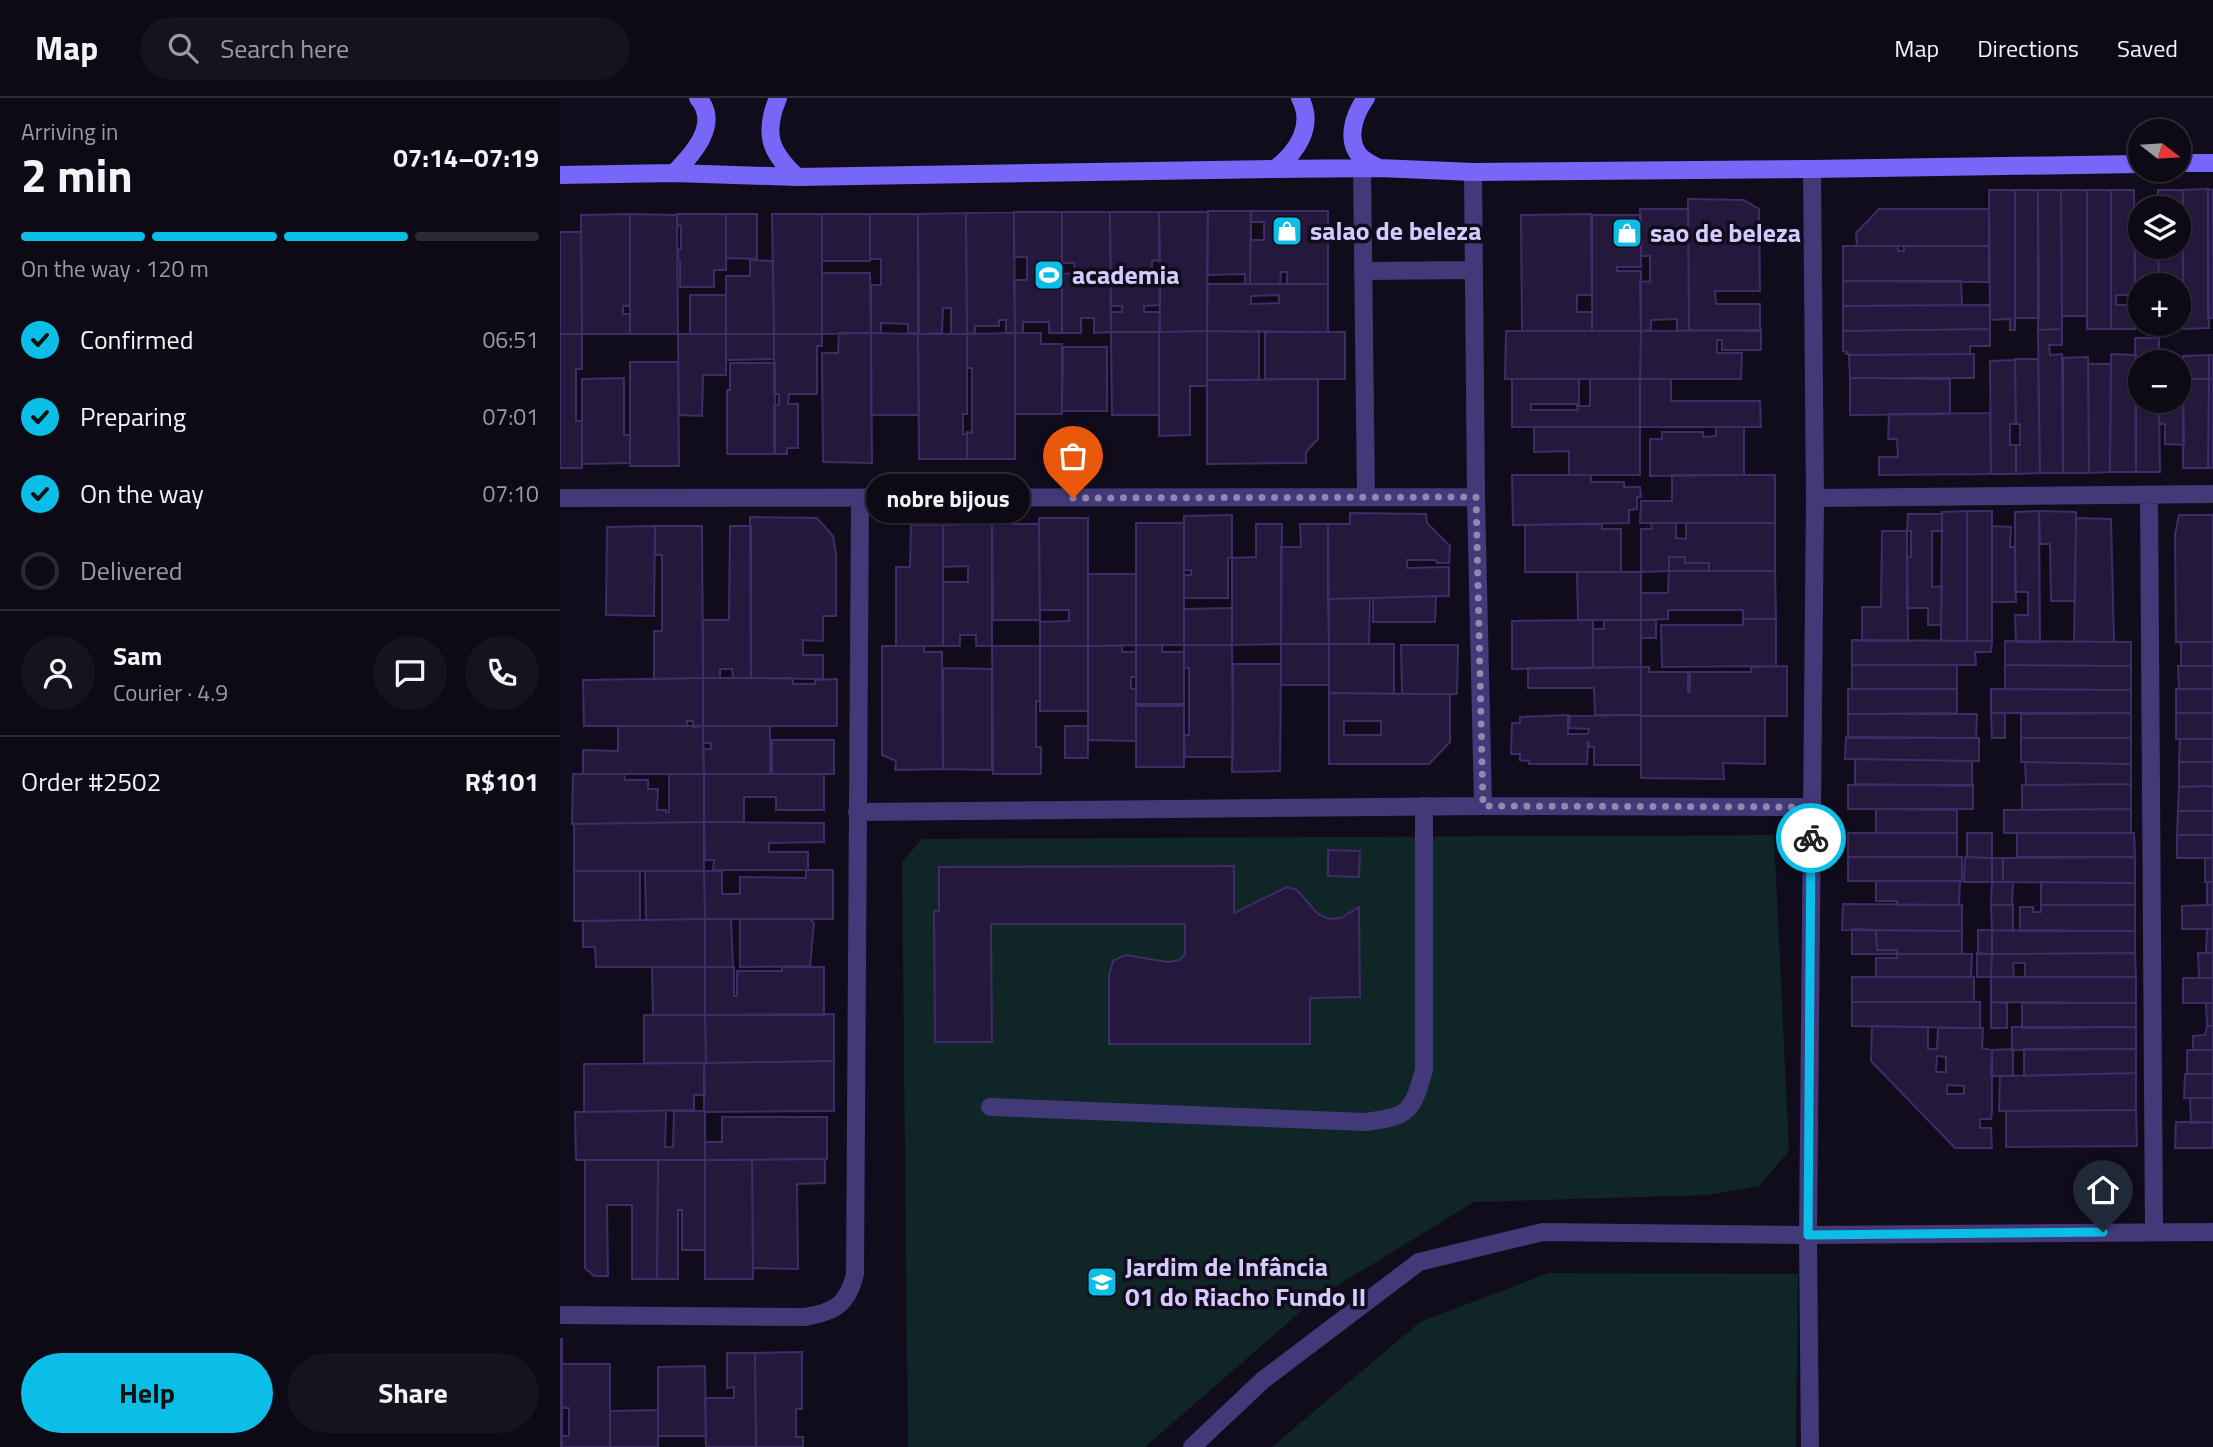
<!DOCTYPE html>
<html lang="en">
<head>
<meta charset="utf-8">
<style>
	body { margin:0; font-family:"Titillium Web",sans-serif; background:#16121e; color:#f1f3f6; height:100vh; display:flex; flex-direction:column; font-size:26px; white-space:nowrap }
	* { box-sizing:border-box; margin:0 }
	p { font-size:23px; color:#9a9aa0 }
	.icon { flex:none; width:38px; height:38px; fill:none; stroke:currentColor; stroke-width:2; stroke-linecap:round; stroke-linejoin:round }
	.map { position:relative; flex:1; overflow:hidden }
	.panel { display:flex; flex-direction:column; background:#0d0915; width:560px }
	.panel>* { flex:none }
	.needle { width:46px; rotate:107deg }
	.fabs { position:absolute; left:1568px; top:21px; display:grid; gap:14px }
	.fabs a { display:grid; place-items:center; width:63px; height:63px; border-radius:50%; background:#0d0915; box-shadow:0 2px 5px #0004,0 0 0 2px #2d2a34; font-size:35px }
	.pin { position:absolute; display:grid; place-items:center; width:60px; height:60px; color:#fff; margin:-72px -30px; border-radius:50% 50% 50% 0; rotate:-45deg; box-shadow:0 0 7px #0007 }
	.pin .icon { rotate:45deg }
	.courier { position:absolute; display:grid; place-items:center; width:70px; height:70px; margin:-35px; border:5px solid #0bbee8; border-radius:50%; background:#fff; color:#222; box-shadow:0 2px 9px #0007 }
	.bubble { position:absolute; height:49px; border-radius:24px; background:#0d0915; box-shadow:0 2px 5px #0004,0 0 0 2px #2d2a34; font-size:23px; font-weight:700; line-height:49px; text-align:center }
	.headline em { font-style:normal; font-weight:700 }
	.headline div { display:flex; flex-direction:column-reverse }
	.headline { display:flex; align-items:center; justify-content:space-between; height:119px; padding:0 21px }
	h1 { font-size:46px; font-weight:700; line-height:52px }
	.bar { display:grid; grid-template-columns:repeat(4,1fr); gap:10px 7px; align-content:center; height:84px; padding:0 21px }
	.bar i { height:9px; border-radius:5px; background:#2d2a34 }
	.bar .current { background:#0bbee8 }
	.bar p { grid-column:span 4 }
	.line { display:flex; align-items:center; gap:18px; padding:0 21px; border-top:2px solid #2d2a34 }
	.line div { flex:1 }
	.round { display:grid; place-items:center; flex:none; width:74px; height:74px; border-radius:37px; background:#16121e }
	ol { padding:0 21px; list-style:none }
	li { display:flex; align-items:center; gap:21px; height:77px }
	li p { margin-inline-start:auto }
	li .icon { padding:7px; border-radius:50%; background:#0bbee8; color:#111; stroke-width:4 }
	li:last-child { color:#9a9aa0 }
	li i { width:38px; height:38px; border:4px solid #2d2a34; border-radius:50% }
	.action { display:flex; gap:14px; margin-top:auto; padding:14px 21px }
	.action a { flex:1; height:80px; border-radius:42px; background:#0bbee8; color:#111; font-size:28px; font-weight:700; line-height:80px; text-align:center }
	.action a+a { background:#16121e; color:#f1f3f6 }
	header { display:flex; align-items:center; gap:42px; box-sizing:border-box; height:98px; padding:0 35px; background:#0d0915; border-bottom:2px solid #2d2a34 }
	header strong { font-size:33px }
	nav { display:flex; gap:38px; margin-inline-start:auto; font-size:24px }
	.search { width:490px; height:63px; background:#16121e; display:flex; align-items:center; gap:18px; box-sizing:border-box; padding:0 24px; border-radius:38px; color:#9a9aa0; font-size:26px }
	main { display:flex; flex:1; min-height:0 }
	.map>svg:first-child { display:block }
	.green { fill:#102526 }
	.building { fill:#24193c; stroke:#3e2c67; stroke-width:2; fill-rule:evenodd }
	.lines { fill:none; stroke-linecap:round; stroke-linejoin:round }
	.service { stroke:#423979; stroke-width:18 }
	.minor { stroke:#423979; stroke-width:18 }
	.tertiary { stroke:#423979; stroke-width:18 }
	.secondary { stroke:#7766f8; stroke-width:18 }
	.done { stroke:#9088ae; stroke-width:7; stroke-dasharray:0 12.6 }
	.route { stroke:#0bbee8; stroke-width:9 }
	.labels { text-anchor:middle; stroke-width:7; stroke-linejoin:round; paint-order:stroke }
	.poi-label { font-size:26px; font-weight:bold; fill:#d5cafd; stroke:#110c1c; text-anchor:start }
</style>
</head>
<body>
<header>
<strong>Map</strong>
<div class="search"><svg class="icon" aria-label="search" viewBox="0 0 24 24"><circle cx="10" cy="10" r="6"/><path d="M15 15l6 6"/></svg>Search here</div>
<nav><a>Map</a><a>Directions</a><a>Saved</a></nav>
</header>
<main>
<section class="panel">
<div class="headline"><div><h1>2 min</h1><p>Arriving in</p></div><em>07:14–07:19</em></div>
<div class="bar"><i class="current"></i><i class="current"></i><i class="current"></i><i></i><p>On the way · 120 m</p></div>
<ol>
<li><svg class="icon" aria-label="check" viewBox="0 0 24 24"><path d="M5 12l5 5 9-10"/></svg>Confirmed<p>06:51</p></li>
<li><svg class="icon" aria-label="check" viewBox="0 0 24 24"><path d="M5 12l5 5 9-10"/></svg>Preparing<p>07:01</p></li>
<li><svg class="icon" aria-label="check" viewBox="0 0 24 24"><path d="M5 12l5 5 9-10"/></svg>On the way<p>07:10</p></li>
<li><i></i>Delivered</li>
</ol>
<div class="line" style="height:126px"><a class="round"><svg class="icon" aria-label="person" viewBox="0 0 24 24"><circle cx="12" cy="8" r="4"/><path d="M4 21q1-7 8-7t8 7"/></svg></a><div><b>Sam</b><p>Courier · 4.9</p></div><a class="round"><svg class="icon" aria-label="chat" viewBox="0 0 24 24"><path d="M4 5h16v11H9l-5 4z"/></svg></a><a class="round"><svg class="icon" aria-label="phone" viewBox="0 0 24 24"><path d="M5 4h4l2 5-3 2q2 4 5 5l2-3 5 2v4C11 20 4 13 5 4z"/></svg></a></div>
<div class="line" style="height:91px"><div>Order #2502</div><b>R$101</b></div>
<div class="action"><a>Help</a><a>Share</a></div>
</section>
<div class="map">
<svg width="1653" height="1349" viewBox="0 0 1653 1349">
	<rect width="100%" height="100%" fill="#110c1c"/>
	<path class="green" d="M1214,737L1229,1053L1199,1088L1148,1097L914,1104L754,1202L585,1349H348L342,764L362,741Z
		M989,1175L1238,1176L1236,1349H712L860,1224Z"/>
	<path class="building" d="M1648,91L1653,92V220H1648Z
		M1648,91L1649,230L1623,231V92Z
		M1429,92H1455V232H1450V221L1430,222Z
		M1455,92H1478L1479,220H1455Z
		M1478,92H1501L1502,231L1478,232Z
		M1501,92H1527V218H1502Z
		M1527,92H1551V231H1527Z
		M1551,92H1574L1575,197H1556V207H1575V231H1551Z
		M1598,92H1623V206L1619,205V187H1599L1598,149H1619V110H1598Z
		M1128,101L1184,102L1199,111L1200,193H1155L1156,206H1200V233L1129,232Z
		M1080,111H1128L1129,232L1117,233V221L1091,222V232L1081,233L1080,183L1090,184V158H1081Z
		M1319,111H1429V148H1297L1296,135Z
		M648,113H691L690,186H685V176L647,177Z
		M691,113H768V186H727V174H721L720,186H690ZM691,124H704V142H691Z
		M454,114H502V235H489V224H463V235H455L454,182H467V159H454Z
		M454,114L455,235H446V222H439V228H415V235L407,236L406,115Z
		M502,114H550L551,234L534,235V220H521V235H502V176L515,175L514,165H502Z
		M550,114H599L600,162L592,163V178H600V207L584,208V214H600L599,234H551V214H562V208H551Z
		M599,114H648L647,233L600,234Z
		M406,115L407,236H391V210H383L382,235L358,236V116Z
		M1575,115H1580V149H1598L1599,187H1580V197H1575Z
		M70,116V207L63,208V216H70V236H22L21,117Z
		M70,116L117,117L118,236H70Z
		M117,116H166V172H154V189H120V163H118V151H121V128L117,127Z
		M166,116H197V161L166,160Z
		M212,116H262V236H214Z
		M262,116H310V163H262Z
		M310,116H358L359,235H348V226L321,225V235H311V187H321V161H310Z
		M1031,116L1032,197H1017V214H1032V233H962L961,117Z
		M1032,117H1081V169H1057V173H1081V233H1032Z
		M0,134H21L22,236H0Z
		M1283,148H1338V153H1344V148H1429V184L1283,183Z
		M190,162L213,163L214,236H166V178H190Z
		M262,175H310L311,235L262,236Z
		M1283,183H1401L1402,207L1283,208Z
		M647,186H768V234L647,233ZM719,197V205L691,206V198Z
		M130,197H166V236H130Z
		M1430,207V231L1283,233V208Z
		M1430,231V248H1410V256L1294,257L1286,256L1287,254L1283,253V233Z
		M1502,231V247H1489L1490,257L1502,256L1503,375H1480L1478,232Z
		M1201,232V252H1162V242H1157V255H1182L1181,281H1080L1081,233Z
		M647,233V288H630V337L599,338V234Z
		M647,233L699,234V282H647Z
		M946,233H1081L1080,281H945Z
		M551,234H599V317H552Z
		M705,234H785V281H705Z
		M279,235H311L312,365L263,364L262,255H278Z
		M311,235L358,236L359,317H311Z
		M455,235V361H407V334L412,335V270H407V236Z
		M455,235H481V246H502V316H455Z
		M0,236H22V271H16V323H22V370H0Z
		M118,236H166V277H143L142,318L119,317Z
		M166,236H214V261L166,262Z
		M214,236H262V248H257V296H229L228,306H238V350H227V356H214V307H219V296H214Z
		M358,236H407V316H403V336H407V361H359Z
		M1575,240H1599V264H1580V303H1599L1600,374H1576Z
		M503,249H547V313H502Z
		M1414,256V280H1290L1289,257Z
		M1551,256L1576,257V374H1550Z
		M1649,257H1653V281H1649Z
		M1649,257V281H1623V258Z
		M1528,259L1529,375H1503V260Z
		M1455,261H1478L1480,375L1456,376V347H1460V326H1456Z
		M1455,262L1456,326H1450V347H1456V376H1431L1430,263Z
		M70,264H118L119,368H70Z
		M170,265H215V356H167V292H170Z
		M1528,266H1551L1550,374L1529,375Z
		M64,280V337H70V365L22,366V281Z
		M1290,280L1390,281V316L1290,317Z
		M758,281V341L746,354V365L647,366V282Z
		M952,281H1019V306H971V312H1018L1017,308H1030V281H1080V329H952Z
		M1080,281H1111V303H1200L1201,329H1080Z
		M1619,281H1623L1624,347L1605,346V326L1599,325V303H1619Z
		M1623,281H1649L1648,370H1623Z
		M1649,281H1653V370H1648Z
		M1430,315L1431,376L1319,377V359H1338L1337,341H1328L1329,316Z
		M974,329H1080V377H1009V353L974,354Z
		M1156,329H1184V377L1090,378V341H1102V334H1143V339L1156,338Z
		M952,377H1031V384H1064V389H1080L1081,399H1077V411L1069,412V425L953,427Z
		M1112,377H1215V425H1080L1081,403H1112Z
		M1407,413V543H1381L1382,414Z
		M1407,413H1432V543H1407Z
		M1479,413L1516,414L1515,503H1491L1490,446H1480Z
		M1479,413L1480,544H1456L1455,517H1468V494H1455V414Z
		M790,415L866,416L867,425L890,448L889,465H877L876,462H847V470L889,469V498L768,501V426H790Z
		M1348,416H1382V433H1372V489L1382,488L1381,527H1368V510H1347V458L1351,459V433H1347Z
		M672,417V459L668,460V500H624V477H631V472H624V418Z
		M1619,417H1653V544H1616L1615,437Z
		M190,419L257,420L273,438L276,455V518H263V543L243,542V557H263V581L191,580Z
		M479,420H528V548H480V524L509,523V512H480Z
		M1516,420L1551,421L1554,544H1514Z
		M576,425H624V547H576Z
		M1091,425H1116V440L1126,441V425H1215V473H1149V465H1125V459H1109V473L1081,474V431H1092Z
		M432,426V548H416V537H400V548H383V484H408V468L383,469V427Z
		M432,426H479L480,522H433Z
		M696,426H722L721,546L672,547V460L696,459Z
		M740,426H768L769,546H721V449H741Z
		M1042,426V431H1061V474H965V427Z
		M351,427H383V548H336V469H350Z
		M95,428L94,518L46,517L47,429Z
		M95,428H142L143,580L94,581V533H102V457H95Z
		M170,428H191V580H173L172,571H160V580H143V522H169Z
		M1432,428L1451,429L1450,449H1455L1456,504H1432Z
		M1322,433H1347L1348,543H1302V509H1321Z
		M1109,459H1125V465H1149V473H1109Z
		M1109,473H1215L1216,521H1183V512H1108V521L1081,522V495H1108Z
		M1017,474H1081V522H1018Z
		M528,476H576V547L528,548Z
		M876,498L875,524H813V500Z
		M810,500L809,546H769L768,501Z
		M672,510V547H624V511Z
		M1183,521H1216V568L1102,569L1101,527H1183Z
		M1033,522V570L952,571V523Z
		M1044,522H1081V569L1033,570V531H1044Z
		M1081,522H1096V540H1081Z
		M1292,542L1432,543L1431,554H1415L1416,567H1292Z
		M1445,543L1571,544V568L1445,567Z
		M1621,544H1653V568H1621Z
		M721,546H769V587H721Z
		M769,546H834V596L769,595Z
		M576,547H602V554H624V606H576Z
		M624,547H672L673,659H625L624,637H629V570H624Z
		M841,547H898L897,596H842Z
		M322,548H364V554H382L383,671L335,672L336,663L322,657Z
		M432,548H480V603H476V649H481V676H433Z
		M480,548H528V613H480Z
		M528,548H562V554H576V579H571V591H576V643L528,642Z
		M673,566H721L720,673L672,674Z
		M1292,567H1397V591H1292Z
		M1445,567L1571,568V592L1445,591Z
		M1227,568V618H1081V569H1089V574H1128V594H1130V574H1191V569Z
		M1618,568H1653V591H1619Z
		M1081,569V617H1035L1034,590H968V570Z
		M383,570L432,571V672L383,671Z
		M143,580V628L133,629V623H127V628H24L23,582Z
		M143,580H233V586H255V582L277,581V628H143Z
		M1288,591H1397V615L1288,616Z
		M1431,591L1571,592V615H1431Z
		M1616,591H1653V615H1616Z
		M769,595L890,596V644L869,666H769ZM784,623H821V637H784Z
		M576,608H624V669H576Z
		M1431,615H1445V640H1432Z
		M1571,615V640H1461V616Z
		M1616,615H1653V641H1616Z
		M1288,616H1417L1416,640H1288Z
		M1008,617V636H1028L1029,631L1009,630L1010,618L1081,617V667H1034V649H1030L1028,643L1027,666H969V663L960,662V656H951L952,625H960V619Z
		M1081,618H1205V666L1163,665L1164,681L1081,680Z
		M58,628H143L144,676H23V652L58,653Z
		M143,628H210V676H144L143,651H151V645H143Z
		M505,628H528V660H505Z
		M1286,639L1419,640V663L1285,661Z
		M1461,640H1571V666L1461,664Z
		M1620,641H1653V664H1619Z
		M212,642H274V676H212Z
		M1295,661L1412,663V688L1295,686Z
		M1465,664L1571,666V686L1466,687Z
		M1619,664H1653V688L1619,689Z
		M13,676H64L65,682H88V691H98L97,712H106V715L109,714V676H144V724L12,726Z
		M144,676H264V712H216V699H184V724H144Z
		M1571,686V711L1462,712V687Z
		M1288,687H1413V711H1288Z
		M1646,688H1653V713H1618L1619,689Z
		M1316,711L1397,712V735H1316Z
		M1571,711V735H1444V712Z
		M1618,713H1653V737H1617Z
		M144,724L264,725V744L209,745V754H248V772H153L154,762H145Z
		M144,724V773H14V726Z
		M1288,735H1397V759H1288Z
		M1407,735H1432V760L1407,759Z
		M1457,735H1574L1575,759H1457Z
		M1617,737H1653V760H1617Z
		M768,752L800,753L799,779L768,778Z
		M1288,759H1402V783H1288Z
		M1405,759L1432,760V784H1404Z
		M1575,759V785L1443,784V760Z
		M1432,760H1443V784H1432Z
		M1645,760H1653V784H1645Z
		M674,768V815L727,789L737,792L758,816L769,821L781,820L799,809L800,899L750,900V946H549V877L553,863L565,857L608,864L620,862L625,856V826H431L432,944H375L374,813H379V769Z
		M246,772H273V821H145L144,773H162V796H180V779L246,780Z
		M14,773H80V822L14,823Z
		M85,773H144L145,821L86,822Z
		M1316,783H1400L1399,807H1337V803H1316Z
		M1432,784H1453L1452,807H1431Z
		M1481,784L1575,785V807H1481Z
		M1647,784H1653V807H1647Z
		M1283,806L1402,807V833L1282,832Z
		M1431,807H1453V833L1432,832Z
		M1481,807H1575V833H1460V809H1473V814H1481Z
		M1647,807H1653V831H1622V808Z
		M145,821V869H36L35,849H23V823Z
		M145,821H171L173,869H145Z
		M180,821H250L254,825L250,868L180,869Z
		M1292,831L1316,832L1317,852H1337V856H1292Z
		M1647,831H1653V855H1646Z
		M1316,832L1402,833V856H1337V852H1317Z
		M1418,832H1432V856H1418Z
		M1432,832L1575,833V855L1432,856Z
		M1417,855L1432,856L1431,879H1417Z
		M1575,855L1576,879H1465V865H1453L1454,879H1431L1432,856Z
		M1638,855H1653V880H1639Z
		M1337,856H1412L1411,879H1316V860H1337Z
		M92,869H145V917H93Z
		M145,869H174V898H177V873H222V869H264V917H145Z
		M1292,879H1414V904H1292Z
		M1431,879H1576V905L1431,904Z
		M1623,880H1653V905H1623Z
		M1292,904H1420V930L1292,928Z
		M1431,904L1447,905V930H1431Z
		M1462,905H1576V929L1462,930Z
		M1646,905H1653V928H1647Z
		M274,916V963L146,965L145,917Z
		M84,917H145L146,965H84Z
		M1312,928L1368,929V951H1377L1378,930H1423L1422,950L1432,952V1013L1431,1021H1420V1030H1431L1432,1050H1395L1311,963ZM1377,958L1386,959V974H1376ZM1387,987L1404,988V996H1387Z
		M1647,928H1653V952H1633V938L1645,937Z
		M1452,929H1576V951L1452,952Z
		M1453,951V978H1431L1432,952Z
		M1464,951H1576V975L1464,978Z
		M1627,952H1653V976H1627Z
		M274,963V1013L144,1014V965Z
		M144,965L145,997H134V1012L24,1014V966Z
		M1576,975V1012L1439,1013L1440,978Z
		M1625,976H1653V1000H1624Z
		M1630,1000H1653V1024L1631,1025Z
		M1576,1012L1577,1048L1446,1049V1013Z
		M106,1013L105,1049H113L114,1013H145V1062H16L15,1014Z
		M162,1019H267V1061L145,1062V1044H162Z
		M1616,1024H1653V1050H1615Z
		M265,1061V1085L237,1086L238,1171L193,1170L192,1062Z
		M25,1062H98L97,1181H72V1107H47L48,1178H34L25,1170Z
		M98,1062H145V1152H122V1112H118V1181H97Z
		M145,1062H192L193,1181H145Z
		M0,1241H2V1349H0Z
		M242,1254V1311H236V1339H243V1349H196L195,1255Z
		M167,1255H195L196,1349H146L145,1300H174V1289L167,1290Z
		M2,1266H50V1349H2V1338H9V1310L2,1309Z
		M145,1268L146,1338H98V1269Z
		M98,1312V1349H50V1313Z"/>
	<g class="lines">
		<path class="service" d="M430,1009L806,1024C850,1018 852,1014 864,972V708"/>
		<path class="minor" d="M802,71L806,398
			M913,74L916,399L923,708
			M804,173L914,172
			M1589,397L1594,1134
			M0,400L916,399
			M1255,400L1653,396
			M297,714L923,708L1251,709
			M0,1217L245,1219C275,1214 288,1206 295,1176L300,401
			M632,1349L703,1282L859,1164L983,1134L1248,1137L1653,1134"/>
		<path class="tertiary" d="M1250,1349L1248,1137L1255,400L1252,71"/>
		<path class="secondary" d="M218,0C203,36 210,54 237,79
			M806,0C795,15 785,41 800,58C805,63 813,67 819,70
			M1619,65H1653
			M715,71C737,54 755,28 740,0
			M114,75C132,57 161,26 138,0
			M0,77L114,75L237,79L715,71L819,70L913,74L1252,71L1580,66"/>
	</g>
	<g class="lines">
		<path class="done" d="M513,400L916,399L923,708L1251,709V740"/>
		<path class="route" d="M1251,740L1248,1137L1543,1134"/>
	</g>
	<defs>
		<g id="shop-square" transform="scale(1.575)"><rect x="-9" y="-9" width="18" height="18" rx="4" fill="#0bbee8" stroke="#110c1c"/><path d="M-5-2.5h2.3a2.7 3.5 0 0 1 5.4 0H5L5.5 6h-11ZM-1.5-2.5h3a1.5 2.3 0 0 0-3 0Z" fill="#fff"/></g>
		<g id="stadium-square" transform="scale(1.575)"><rect x="-9" y="-9" width="18" height="18" rx="4" fill="#0bbee8" stroke="#110c1c"/><path d="M0-5a6.5 5 0 1 0 0 10a6.5 5 0 1 0 0-10ZM-3.5-1.8h7v3.6h-7Z" fill="#fff"/></g>
		<g id="school-square" transform="scale(1.575)"><rect x="-9" y="-9" width="18" height="18" rx="4" fill="#0bbee8" stroke="#110c1c"/><path d="M0-5L7-2L0 1L-7-2ZM-4 1L0 2.5L4 1V4Q0 6-4 4Z" fill="#fff"/></g>
	</defs>
	<g fill-rule="evenodd">
		<use href="#shop-square" x="727" y="133"/>
		<use href="#shop-square" x="1067" y="135"/>
		<use href="#stadium-square" x="489" y="177"/>
		<use href="#school-square" x="542" y="1184"/>
	</g>
	<g class="labels">
		<g class="poi-label">
			<text x="750" y="142">salao de beleza</text>
			<text x="1090" y="144">sao de beleza</text>
			<text x="512" y="186">academia</text>
			<text x="565" y="1178">Jardim de Infância<tspan x="565" dy="30">01 do Riacho Fundo II</tspan></text>
		</g>
	</g>
</svg>
<div class="fabs">
<a><svg class="needle" viewBox="-14 -14 28 28"><path d="M0-13l5 13h-10z" fill="#e53935"/><path d="M0 13l5-13h-10z" fill="#9a9aa0"/></svg></a>
<a><svg class="icon" aria-label="layers" viewBox="0 0 24 24"><path d="M12 4l9 5-9 5-9-5zM3 14l9 5 9-5"/></svg></a>
<a>+</a>
<a>−</a>
</div>
<div class="pin" style="left:513px;top:400px;background:#ea580c"><svg class="icon" aria-label="bag" viewBox="0 0 24 24"><path d="M5 8h14l-1 12H6zM9 8a3 3 0 0 1 6 0"/></svg></div>
<div class="pin" style="left:1543px;top:1134px;background:#1f2937"><svg class="icon" aria-label="home" viewBox="0 0 24 24"><path d="M3 11l9-7 9 7M6 9v11h12V9"/></svg></div>
<div class="courier" style="left:1251px;top:740px"><svg class="icon" aria-label="bike" viewBox="0 0 24 24"><circle cx="6" cy="16" r="4"/><circle cx="18" cy="16" r="4"/><path d="M6 16l4-8h5l3 8M10 8l3 8H6M13 5h3"/></svg></div>
<div class="bubble" style="left:306px;top:376px;width:164px">nobre bijous</div>
</div>
</main>
</body>
</html>
